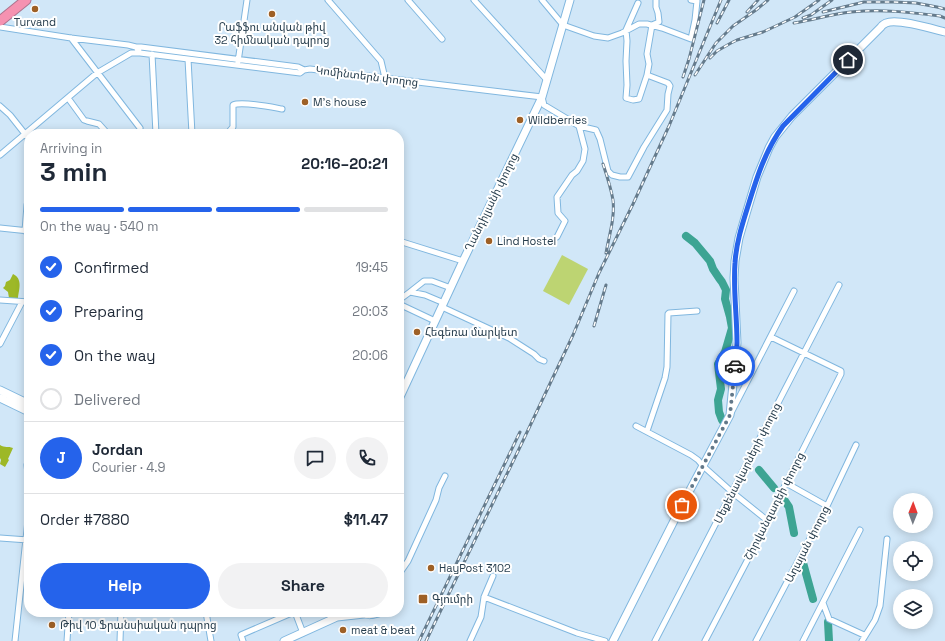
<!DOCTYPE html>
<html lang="en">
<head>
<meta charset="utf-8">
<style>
	body { margin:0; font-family:"Space Grotesk","Noto Sans Armenian",sans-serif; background:#f2f2f3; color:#1f2937; height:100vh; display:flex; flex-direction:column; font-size:15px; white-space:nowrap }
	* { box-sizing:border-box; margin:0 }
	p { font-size:13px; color:#747a83 }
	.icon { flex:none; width:22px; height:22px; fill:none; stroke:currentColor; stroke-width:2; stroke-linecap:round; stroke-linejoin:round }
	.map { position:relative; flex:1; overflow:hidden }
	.side { position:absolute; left:24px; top:129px; width:380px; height:488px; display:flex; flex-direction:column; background:#fff; border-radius:16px; box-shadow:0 2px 10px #0003 }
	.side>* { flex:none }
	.needle { width:26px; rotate:1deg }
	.controls { position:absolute; left:893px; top:493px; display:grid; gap:8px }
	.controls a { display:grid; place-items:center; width:40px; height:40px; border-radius:50%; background:#fff; box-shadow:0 2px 10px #0003; font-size:20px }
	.pin { position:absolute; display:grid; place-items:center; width:34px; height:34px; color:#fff; margin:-17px; border:2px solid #fff; border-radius:50%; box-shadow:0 1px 4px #0007 }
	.courier { position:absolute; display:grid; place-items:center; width:40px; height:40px; margin:-20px; border:3px solid #2563eb; border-radius:50%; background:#fff; color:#222; box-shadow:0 1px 5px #0007 }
	.headline em { font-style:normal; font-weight:600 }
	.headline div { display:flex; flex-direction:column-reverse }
	.headline { display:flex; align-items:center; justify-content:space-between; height:68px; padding:0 16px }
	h1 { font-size:26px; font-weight:600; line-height:30px }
	.bar { display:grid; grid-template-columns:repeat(4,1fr); gap:6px 4px; align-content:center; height:48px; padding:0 16px }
	.bar i { height:5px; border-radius:3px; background:#e0e1e3 }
	.bar .current { background:#2563eb }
	.bar p { grid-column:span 4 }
	.line { display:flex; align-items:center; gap:10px; padding:0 16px; border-top:1px solid #e0e1e3 }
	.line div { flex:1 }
	.round { display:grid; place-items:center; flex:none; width:42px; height:42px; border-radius:21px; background:#f2f2f3 }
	ol { padding:0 16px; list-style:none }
	li { display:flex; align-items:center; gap:12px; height:44px }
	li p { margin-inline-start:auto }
	li .icon { padding:4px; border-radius:50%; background:#2563eb; color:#fff; stroke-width:4 }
	li:last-child { color:#747a83 }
	li i { width:22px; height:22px; border:2px solid #e0e1e3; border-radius:50% }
	.primary-button { display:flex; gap:8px; margin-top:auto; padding:8px 16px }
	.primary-button a { flex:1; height:46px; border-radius:24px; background:#2563eb; color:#fff; font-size:16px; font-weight:600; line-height:46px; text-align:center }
	.primary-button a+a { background:#f2f2f3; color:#1f2937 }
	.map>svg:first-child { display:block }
	.green { fill:#bdd472 }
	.forest { fill:#9db827 }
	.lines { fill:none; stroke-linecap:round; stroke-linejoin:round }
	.river { stroke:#3da493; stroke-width:8 }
	.street-casing { stroke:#80b7df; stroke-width:7 }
	.secondary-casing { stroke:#80b7df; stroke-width:9 }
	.highway-casing { stroke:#ad748e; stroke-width:11 }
	.street { stroke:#fff; stroke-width:5 }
	.secondary { stroke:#fff; stroke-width:7 }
	.highway { stroke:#f592b1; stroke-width:9 }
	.rail-casing { stroke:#657b8c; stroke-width:3 }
	.rail { stroke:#fff; stroke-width:1.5; stroke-dasharray:4.5; stroke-linecap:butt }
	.done { stroke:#627889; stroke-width:4; stroke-dasharray:0 7.2 }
	.route { stroke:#2563eb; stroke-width:5 }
	.poi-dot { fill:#9e6026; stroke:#fff; stroke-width:1.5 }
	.labels { text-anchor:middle; stroke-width:4; stroke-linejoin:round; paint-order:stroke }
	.poi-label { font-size:11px; fill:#263d4d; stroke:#fff; text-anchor:start }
	.street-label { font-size:11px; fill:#263d4d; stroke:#fff }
</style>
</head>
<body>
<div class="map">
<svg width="945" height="641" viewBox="0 0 945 641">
	<rect width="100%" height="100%" fill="#d1e7f8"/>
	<path class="green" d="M562,255L588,269L569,305L543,291Z"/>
	<path class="forest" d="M13,274C23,279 19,289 18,298H15L12,299L9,298L8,292L3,288L5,286L6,282L10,280Z
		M0,445C5,448 8,446 13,448L8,459L9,460L5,467L0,464L1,460L0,458Z"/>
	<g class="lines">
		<path class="river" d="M686,236L695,243L710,261L713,269L719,278L722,282L726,290L725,299L730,317L732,328L725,352L718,364L721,389L718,400L719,412L722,420
			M759,470L774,488
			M785,501L789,507L794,533
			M802,559L813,599
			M828,622L829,641"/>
		<g class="street-casing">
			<path id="street" d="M328,0L381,61L385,78
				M408,0L442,39
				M474,0L547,80
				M542,0L563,25L594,36L608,38L622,33L639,24H647L662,28L691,39L695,20L697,1L691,0
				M638,3L626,30L627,41L626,61L627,85L626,98L633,100L639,99L647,75
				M0,27L71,38L128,45L136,47L140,53L300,73L304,70L310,69L542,97L544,105L579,126L585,149L583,161L577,171L572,175L557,197L558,213L565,221L557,237
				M71,38L140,128
				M136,47H141L298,67L304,70
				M152,54L156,134
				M188,59L192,134
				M238,62L247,0
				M68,98L84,120L87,121L99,124L108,134
				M0,106L10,115L29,139
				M579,126L596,130L600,139L608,171L612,175L620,177H628L644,147L667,110L668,94L670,86L668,83L647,75L649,64L647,54L652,25L659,22L658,13L656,7V0
				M227,134L233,127V105C242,101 271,107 282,109
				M0,155L97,73L131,53H140
				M0,228L29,231
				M25,231L27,205
				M399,241L463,261
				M410,292L424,281H432L451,288
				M0,300L29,302
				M399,300L410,292L425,295L444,303
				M399,304L435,321
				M442,307L509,338L534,354L539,359L544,361
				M0,344L22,302
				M731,413L794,291
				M636,426L691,455L698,460L703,466L732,492L768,521
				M647,431L665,378L667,367L668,314L669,313L697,311
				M27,465L29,483
				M786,483L827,506
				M0,538L28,540
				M399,574L408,561L436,500L439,488L445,476
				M484,597L577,633L605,641
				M823,603L829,619L864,635
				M206,612L211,641
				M295,612L303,633
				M15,641L29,511
				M67,641L69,612
				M120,641L121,612
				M243,641L241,635L243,634L294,612
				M470,641L481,617L484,597L493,576
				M655,641L839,285
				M705,641L768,521L786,483L841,374V371L771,337
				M756,641L827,506L856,445
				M803,641L860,530
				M862,641L875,620L880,606L887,539"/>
		</g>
		<g class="secondary-casing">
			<path id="secondary" d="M0,390L29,404
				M0,398L29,412
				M399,399L463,261L542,97L570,0
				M360,612C368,616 373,615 381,612
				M284,641L337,617L364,614
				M613,641L682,505L730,415L737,343L734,278L735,261L739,238L746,214L757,177L769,148L775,137L792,116L881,27C882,25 884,24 886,23C897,18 933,29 945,32"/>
		</g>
		<g class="highway-casing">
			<path id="highway" d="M0,21L26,0"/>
		</g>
		<use href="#street" class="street"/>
		<use href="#secondary" class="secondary"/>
		<use href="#highway" class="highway"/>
		<g class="rail-casing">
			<path id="rail" d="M747,12L758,0
				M823,12L864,2H894L916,3L937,7L945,9
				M803,18L811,15L832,0
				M717,23L729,0
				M794,23C813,20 832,14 851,12C882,9 909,12 940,16L945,18
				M710,58L717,51L731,43L737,40L763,32L795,17L819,0
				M695,75L716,43L733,26L756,10L768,0
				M683,77L689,59L704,0
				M603,164C607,176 611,188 613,200C615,218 609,236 606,253
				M594,326L606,285
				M419,641L520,432
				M426,641L520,447L573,335L599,273L633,204L669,126L721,0"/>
		</g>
		<use href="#rail" class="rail"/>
	</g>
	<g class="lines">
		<path class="done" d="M682,505L730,415L735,366"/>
		<path class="route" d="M735,366C736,358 737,350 737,342C737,316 733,289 735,263C736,244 742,225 748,206C757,177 765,151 783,126L848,60"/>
	</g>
	<g class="poi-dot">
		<circle cx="35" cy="9" r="4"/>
		<circle cx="272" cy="14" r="4"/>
		<circle cx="305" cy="102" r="4"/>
		<circle cx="520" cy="120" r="4"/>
		<circle cx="489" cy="241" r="4"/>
		<circle cx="417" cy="332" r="4"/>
		<circle cx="431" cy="568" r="4"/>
		<rect x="418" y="594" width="10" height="10" rx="2"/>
		<circle cx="52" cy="625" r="4"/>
		<circle cx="343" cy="630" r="4"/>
	</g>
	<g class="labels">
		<g class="poi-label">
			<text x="35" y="26" text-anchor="middle">Turvand</text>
			<text x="272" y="31" text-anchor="middle">Րաֆֆու անվան թիվ<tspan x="272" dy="13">32 հիմնական դպրոց</tspan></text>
			<text x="313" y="106">M's house</text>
			<text x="528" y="124">Wildberries</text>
			<text x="497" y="245">Lind Hostel</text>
			<text x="425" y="336">Հեգեռա մարկետ</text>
			<text x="439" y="572">HayPost 3102</text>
			<text x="432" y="603">Գյումրի</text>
			<text x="60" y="629">Թիվ 10 Ֆրանսիական դպրոց</text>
			<text x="351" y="634">meat &amp; beat</text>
		</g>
		<g class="street-label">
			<text transform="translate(367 76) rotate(7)" y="4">Կոմինտերն փողոց</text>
			<text transform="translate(491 202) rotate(-64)" y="4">Ղանդիլյանի փողոց</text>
			<text transform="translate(747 463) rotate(-63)" y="4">Մեքենավարների փողոց</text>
			<text transform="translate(774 506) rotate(-63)" y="4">Շիրվանզադեի փողոց</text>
			<text transform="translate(807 544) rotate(-63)" y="4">Աղայան փողոց</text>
		</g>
	</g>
</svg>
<div class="controls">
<a><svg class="needle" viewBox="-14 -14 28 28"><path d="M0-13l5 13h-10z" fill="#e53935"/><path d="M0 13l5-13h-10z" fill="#747a83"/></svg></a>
<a><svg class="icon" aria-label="locate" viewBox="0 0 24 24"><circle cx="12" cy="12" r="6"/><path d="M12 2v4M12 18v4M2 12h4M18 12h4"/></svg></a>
<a><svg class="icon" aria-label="layers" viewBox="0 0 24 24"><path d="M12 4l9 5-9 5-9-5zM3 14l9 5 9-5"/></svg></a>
</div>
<div class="pin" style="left:682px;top:505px;background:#ea580c"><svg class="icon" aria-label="bag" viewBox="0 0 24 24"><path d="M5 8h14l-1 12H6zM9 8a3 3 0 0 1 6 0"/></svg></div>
<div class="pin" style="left:848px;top:60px;background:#1f2937"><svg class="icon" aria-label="home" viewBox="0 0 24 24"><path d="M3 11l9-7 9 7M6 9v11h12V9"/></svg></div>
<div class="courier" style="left:735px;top:366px"><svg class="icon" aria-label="car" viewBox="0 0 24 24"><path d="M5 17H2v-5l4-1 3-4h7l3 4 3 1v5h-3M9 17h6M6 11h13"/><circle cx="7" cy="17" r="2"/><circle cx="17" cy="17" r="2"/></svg></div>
<section class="side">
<div class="headline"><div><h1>3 min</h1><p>Arriving in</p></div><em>20:16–20:21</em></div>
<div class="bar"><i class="current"></i><i class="current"></i><i class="current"></i><i></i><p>On the way · 540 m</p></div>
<ol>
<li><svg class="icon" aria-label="check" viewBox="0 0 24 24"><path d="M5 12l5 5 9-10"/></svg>Confirmed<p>19:45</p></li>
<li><svg class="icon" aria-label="check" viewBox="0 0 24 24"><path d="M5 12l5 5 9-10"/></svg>Preparing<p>20:03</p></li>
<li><svg class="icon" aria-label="check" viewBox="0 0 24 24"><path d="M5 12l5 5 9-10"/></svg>On the way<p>20:06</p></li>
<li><i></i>Delivered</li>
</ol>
<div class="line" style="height:72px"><b class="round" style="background:#2563eb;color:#fff">J</b><div><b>Jordan</b><p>Courier · 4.9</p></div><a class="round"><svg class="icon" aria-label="chat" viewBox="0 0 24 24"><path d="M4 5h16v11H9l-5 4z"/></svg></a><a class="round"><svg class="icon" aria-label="phone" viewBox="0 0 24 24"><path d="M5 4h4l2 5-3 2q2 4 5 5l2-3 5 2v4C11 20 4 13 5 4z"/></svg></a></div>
<div class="line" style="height:52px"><div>Order #7880</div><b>$11.47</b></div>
<div class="primary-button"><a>Help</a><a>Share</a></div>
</section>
</div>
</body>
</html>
